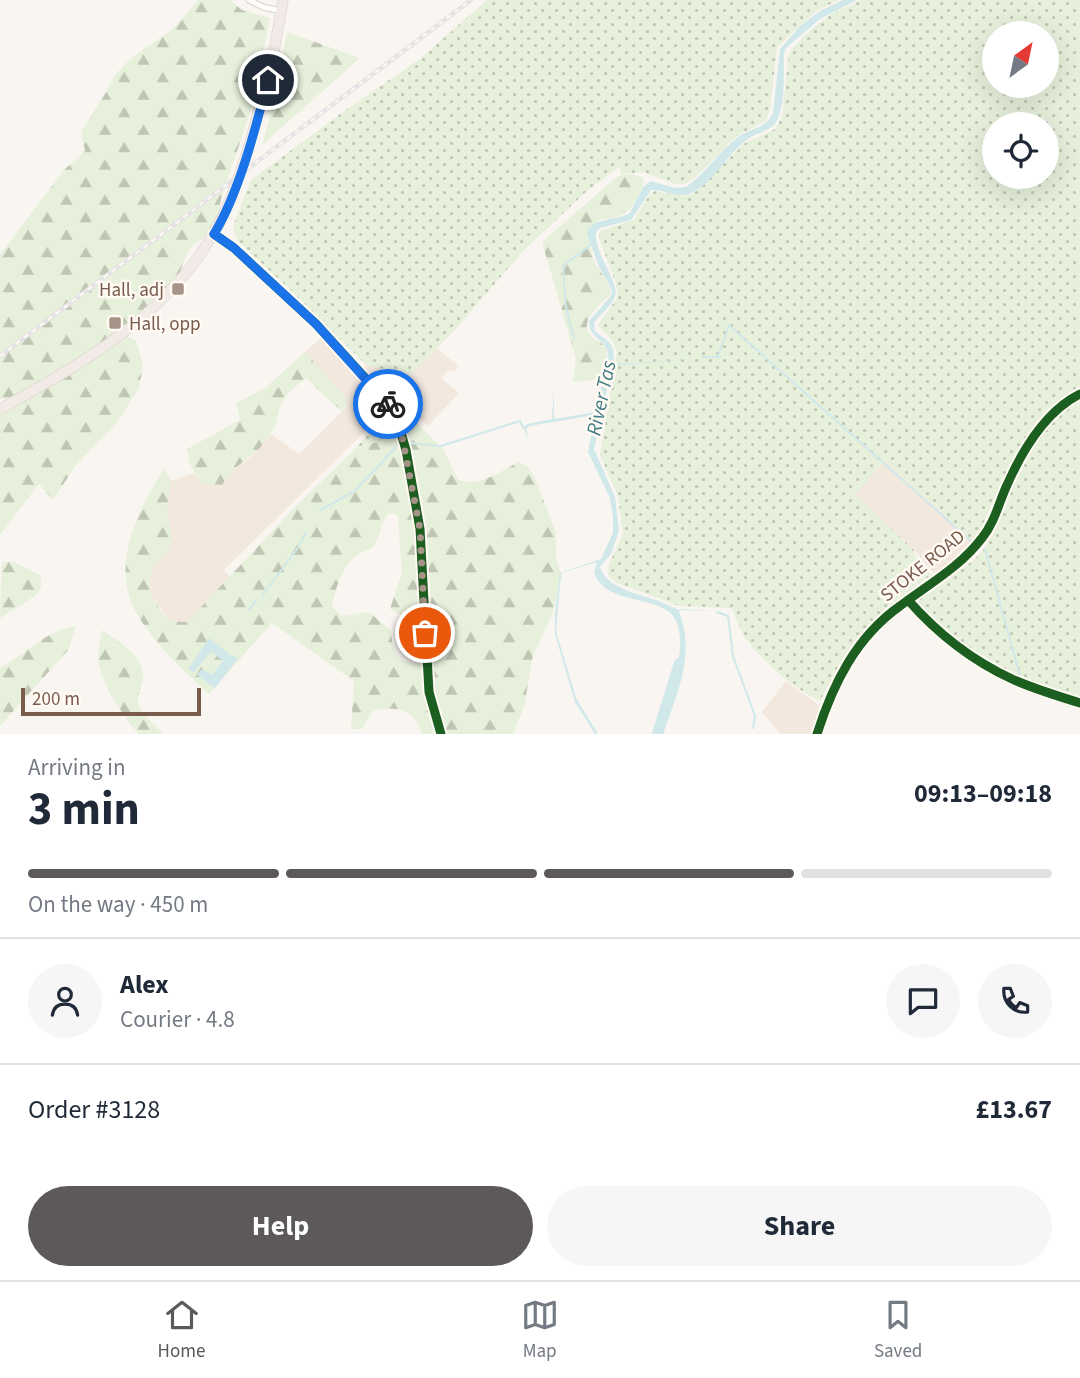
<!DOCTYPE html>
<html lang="en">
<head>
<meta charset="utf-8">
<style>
	body { margin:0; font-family:"Source Sans 3",sans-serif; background:#f6f6f7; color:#1f2937; height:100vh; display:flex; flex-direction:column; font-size:26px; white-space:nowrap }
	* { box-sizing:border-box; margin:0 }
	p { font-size:23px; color:#747a83 }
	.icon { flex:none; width:38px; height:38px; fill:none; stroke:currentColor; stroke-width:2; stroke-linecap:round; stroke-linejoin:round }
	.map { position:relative; height:734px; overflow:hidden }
	.sheet { display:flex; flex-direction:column; background:#fff; flex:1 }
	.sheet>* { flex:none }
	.needle { width:46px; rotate:33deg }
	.fabs { position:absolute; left:982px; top:21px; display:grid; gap:14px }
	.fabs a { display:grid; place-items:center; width:77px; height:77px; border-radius:50%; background:#fff; box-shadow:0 7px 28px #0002; font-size:35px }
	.scale { position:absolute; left:21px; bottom:18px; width:180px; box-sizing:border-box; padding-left:7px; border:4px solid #7a5c4d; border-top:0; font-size:19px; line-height:24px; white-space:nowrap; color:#7a5c4d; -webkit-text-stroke:5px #fffaf3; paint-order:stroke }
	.pin { position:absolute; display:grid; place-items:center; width:60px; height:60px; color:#fff; margin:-30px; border:4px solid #fff; border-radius:50%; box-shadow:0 2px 7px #0007 }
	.courier { position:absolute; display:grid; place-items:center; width:70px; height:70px; margin:-35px; border:5px solid #1a73e8; border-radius:50%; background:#fff; color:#222; box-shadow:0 2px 9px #0007 }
	.head em { font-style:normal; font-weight:700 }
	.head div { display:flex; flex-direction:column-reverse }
	.head { display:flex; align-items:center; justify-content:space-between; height:119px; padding:0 28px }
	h1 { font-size:46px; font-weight:700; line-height:52px }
	.bar { display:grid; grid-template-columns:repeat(4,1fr); gap:10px 7px; align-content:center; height:84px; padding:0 28px }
	.bar i { height:9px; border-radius:5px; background:#e0e1e3 }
	.bar .selected { background:#5c585b }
	.bar p { grid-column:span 4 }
	.line { display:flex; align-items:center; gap:18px; padding:0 28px; border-top:2px solid #e0e1e3 }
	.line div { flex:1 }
	.round { display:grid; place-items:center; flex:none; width:74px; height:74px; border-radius:37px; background:#f6f6f7 }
	.cta { display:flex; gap:14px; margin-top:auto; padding:14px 28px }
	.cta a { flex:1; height:80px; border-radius:42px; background:#5c585b; color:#fff; font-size:28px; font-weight:700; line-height:80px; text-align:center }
	.cta a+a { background:#f6f6f7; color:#1f2937 }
	.menu { display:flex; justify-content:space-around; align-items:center; height:98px; border-top:2px solid #e0e1e3; background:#fff; font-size:19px; color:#747a83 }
	.menu a { display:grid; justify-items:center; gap:4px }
	.menu .selected { color:#5c585b }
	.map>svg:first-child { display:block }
	.residential { fill:#f2e8de }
	.grass { fill:url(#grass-dots); fill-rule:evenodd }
	.forest { fill:url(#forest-firs) }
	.water { fill:#d0e8ea }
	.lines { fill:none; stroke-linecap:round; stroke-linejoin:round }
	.stream { stroke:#d0e8ea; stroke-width:2 }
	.river { stroke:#d0e8ea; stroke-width:10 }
	.street-casing { stroke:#d7d1cb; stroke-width:7 }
	.secondary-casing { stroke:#d9d2cb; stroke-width:9 }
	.highway-casing { stroke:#dad1cc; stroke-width:11 }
	.street { stroke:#fefefd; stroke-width:5 }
	.secondary { stroke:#fefefd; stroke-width:7 }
	.highway { stroke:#f2eae7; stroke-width:10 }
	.rail-casing { stroke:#e6e3e7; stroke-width:4.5 }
	.rail { stroke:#fffaf3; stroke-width:2; stroke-dasharray:5; stroke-linecap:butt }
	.highway-bridge-casing { stroke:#dad1cc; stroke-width:11; stroke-linecap:butt }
	.highway-bridge { stroke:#f2eae7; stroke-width:10 }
	.cycleway-casing { stroke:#fffaf3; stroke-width:13 }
	.cycleway { stroke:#1b5e20; stroke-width:9 }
	.done { stroke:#a69286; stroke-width:7; stroke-dasharray:0 12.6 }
	.route { stroke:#1a73e8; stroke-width:9 }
	.poi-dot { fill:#a69286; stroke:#fffaf3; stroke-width:2.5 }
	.labels { text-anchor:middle; stroke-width:5; stroke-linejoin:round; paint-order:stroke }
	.poi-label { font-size:19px; fill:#7a5c4d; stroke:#fffaf3; text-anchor:end }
	.street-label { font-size:19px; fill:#7a5c4d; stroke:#fffaf3 }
	.water-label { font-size:21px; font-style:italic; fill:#437c86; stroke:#fffaf3 }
</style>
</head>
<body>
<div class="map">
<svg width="1080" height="734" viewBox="0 0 1080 734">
	<defs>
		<pattern id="grass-dots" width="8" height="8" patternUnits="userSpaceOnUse" patternTransform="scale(1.75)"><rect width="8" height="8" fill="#e7f0db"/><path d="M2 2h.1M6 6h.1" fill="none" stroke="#c0c6b4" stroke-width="1.8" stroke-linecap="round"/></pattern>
		<pattern id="forest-firs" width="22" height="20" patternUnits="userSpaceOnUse" patternTransform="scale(1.75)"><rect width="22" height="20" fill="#e7f0db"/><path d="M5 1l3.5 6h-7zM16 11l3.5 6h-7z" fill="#c0c6b4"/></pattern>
	</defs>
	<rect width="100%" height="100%" fill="#f9f5f0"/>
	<path class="residential" d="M323,336L356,372L366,365L409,375L437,348L458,366L454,371H448L441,378L459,393L428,426L398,399L393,398L386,409L358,438L224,570L230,577L202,609L187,622L170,621L152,597L149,581L153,566L167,552V507L171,481L195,473L201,484L222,485L233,470L251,457L271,434L299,454L347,406L346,398L305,352Z
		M885,461L975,543L967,553L937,577L914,550L855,494Z
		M786,681L820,706L811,734H781L762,712Z"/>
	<path class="grass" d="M487,0H838L815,12L777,47L770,109L766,121L737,136L698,175L685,184H674L643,172L622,174L619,167L587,191L524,250L453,332L412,373L409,375L366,365L296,295L238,241L233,226L251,180L347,109L420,59Z
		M862,0H1080V387C1024,416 999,489 975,543L885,461L855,494L914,550L913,552L931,575L882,612L865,630L839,665L820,701C793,689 764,662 746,639C740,630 736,618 732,608L679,606L615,582L608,575L609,564L623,534L618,496L600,455L617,351L612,340L598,325L618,297L616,284L599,238L600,231L634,220L650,194L655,191L685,196L692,194L745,143L775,129L782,117L788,59L792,48L813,28L831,14ZM994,33H1046V86H994ZM994,124H1046V177H994Z
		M1080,399V699L1020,681L993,667L958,643L914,603C935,581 968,572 986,546C998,528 1002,506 1011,486C1025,453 1049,418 1080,399Z
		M389,414L393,416L399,440L393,438L356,448L385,415Z"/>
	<path class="forest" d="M198,0H230L242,10L270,18L252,107L221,199L218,217L208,236L195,243L187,253L178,277L145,311L87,354L11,398L0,399V255L64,170L85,151L81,132L105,94L115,75L131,58L173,29Z
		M287,32L360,58L262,145L276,95Z
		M632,174L642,177L644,182C635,207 628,218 601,219L588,231L593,259L611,289L610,295C599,305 576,323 593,338C599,342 603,343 607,349L603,379L573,382L576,359L542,242L612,181L621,175Z
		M127,336L136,341L143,365L139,388L116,424L76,465L53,500L39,484L0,535V413L92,360Z
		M305,352L346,398L347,405L341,410L332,403L306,378L289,392L280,406L276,425L260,448L233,470L222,485L201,484L189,462L187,449L240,420L236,403L265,388Z
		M399,411L410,417L444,450L458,480C482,487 498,472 519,462L529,468L535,478L556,533V559L562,575L552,615L533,655L524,707L513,734H447L435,692L426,529Z
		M393,438L399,440L403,450L405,478L416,531L419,601L408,619L390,609L402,572L398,516L394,513L388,514C378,527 381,536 375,544C371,551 362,551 356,556C341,568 336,588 332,606L341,616L369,612L391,631C393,654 395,663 420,663L424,694L436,734H422C413,708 398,706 373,711L362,729H351L354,681L272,623L209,694C183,670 146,636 132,604C113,559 140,505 165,468L171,481L167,507L172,540L168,552L153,566L149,581L152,597L163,614L170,621L187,622L295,507L356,448Z
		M2,562H14L41,576V588L35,596L0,618Z
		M76,626L69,649L0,726V668C28,653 42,632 76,626Z
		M102,630C120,643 149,658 142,684C139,693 135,700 141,710C146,718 156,726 163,734H139C124,718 99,680 98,658C98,649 101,639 102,630Z"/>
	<path class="water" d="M843,0H857L820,19L786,48L784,53C783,73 786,99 778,118C772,133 755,132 744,142C725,157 712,185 689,194C676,198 664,189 651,190L631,220L600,228L596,232C594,254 620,282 615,296C612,306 600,314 594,323L595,331C609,343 616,343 613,362L623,364L704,358L612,366L594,449L615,497L619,531L611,554L600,567C607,593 655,595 678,610L680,609L719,611L681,610L679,612C696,654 677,694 663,734H656C666,707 697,633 668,611C656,603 636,600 622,596C609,591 600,587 594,573L597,562L561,573L556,631L576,698L598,734H595L575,702L555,634V613L560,573L601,559L613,533V517L610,498L588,452L595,415L529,426L526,429L529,440L523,427L528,424L552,419L554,388V419L596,412L608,353C605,338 588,338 589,321L611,296L612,290L599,267L587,234L588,229C598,218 616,220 630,213L643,187L651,181L674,188L686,187C706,173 719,152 738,137C750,128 766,129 773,113L780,49L800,26L820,11Z
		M209,638L232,656L238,658L215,688L197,675L202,669L212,675L223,661L211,651L194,672L188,670Z"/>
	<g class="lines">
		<path class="stream" d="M574,339L566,307L563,266L592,244
			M718,356L729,325L972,542
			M702,357H721
			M411,443L441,446L520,421L523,427
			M320,510L355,491L396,447
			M985,549L1021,679
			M262,596L297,549L306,533
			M249,609L256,601
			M717,612L728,616L733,656L755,716L753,728
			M1019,687L1080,708"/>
		<path class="river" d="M657,734L679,663"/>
		<g class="street-casing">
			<path id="street" d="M249,0L263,7L281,11
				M908,600C937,633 973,661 1012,679C1034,689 1058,696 1080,703"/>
		</g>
		<g class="secondary-casing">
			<path id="secondary" d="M214,234L234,248L316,324L378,392L396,416L406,450L420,529L429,692L441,734
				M817,734C833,684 856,637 900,606C929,584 960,567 982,538C995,522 999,502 1007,485C1022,451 1046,411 1080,394"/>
		</g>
		<g class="highway-casing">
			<path id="highway" d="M248,150L273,57L283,0
				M0,409C95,357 191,301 232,195"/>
		</g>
		<use href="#street" class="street"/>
		<use href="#secondary" class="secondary"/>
		<use href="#highway" class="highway"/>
		<g class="rail-casing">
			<path id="rail" d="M0,356L471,0"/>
		</g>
		<use href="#rail" class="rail"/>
		<g class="highway-bridge-casing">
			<path id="highway-bridge" d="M232,195L248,150"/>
		</g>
		<use href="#highway-bridge" class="highway-bridge"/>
		<g class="cycleway-casing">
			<path id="cycleway" d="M214,234L234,248L316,324L378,392L396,416L406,450L420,529L429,692L441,734
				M908,600C937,633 973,661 1012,679C1034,689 1058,696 1080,703
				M817,734C833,684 856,637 900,606C929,584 960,567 982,538C995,522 999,502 1007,485C1022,451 1046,411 1080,394"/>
		</g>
		<use href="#cycleway" class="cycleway"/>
	</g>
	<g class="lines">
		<path class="done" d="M388,404L401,431L420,529L425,633"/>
		<path class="route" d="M268,80C256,127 239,193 214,234L234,248L316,324L388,404"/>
	</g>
	<g class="poi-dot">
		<rect x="171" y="282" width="14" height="14" rx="3.5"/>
		<rect x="108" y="316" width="14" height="14" rx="3.5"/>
	</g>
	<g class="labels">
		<g class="poi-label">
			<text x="164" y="296">Hall, adj</text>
			<text x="129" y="330" text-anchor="start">Hall, opp</text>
		</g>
		<g class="street-label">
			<text transform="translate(922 565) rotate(-39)" y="7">STOKE ROAD</text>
		</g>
		<g class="water-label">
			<text transform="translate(601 398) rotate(-78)" y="7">River Tas</text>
		</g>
	</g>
</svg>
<div class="fabs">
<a><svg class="needle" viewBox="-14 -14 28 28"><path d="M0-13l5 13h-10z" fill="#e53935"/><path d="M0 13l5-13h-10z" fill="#747a83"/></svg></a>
<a><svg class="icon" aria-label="locate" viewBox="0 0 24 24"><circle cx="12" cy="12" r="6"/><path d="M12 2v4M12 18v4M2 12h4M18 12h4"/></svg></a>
</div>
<div class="scale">200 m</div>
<div class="pin" style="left:425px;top:633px;background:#ea580c"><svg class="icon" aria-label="bag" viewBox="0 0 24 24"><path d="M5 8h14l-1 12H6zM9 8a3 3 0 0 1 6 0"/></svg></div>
<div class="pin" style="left:268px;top:80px;background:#1f2937"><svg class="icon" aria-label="home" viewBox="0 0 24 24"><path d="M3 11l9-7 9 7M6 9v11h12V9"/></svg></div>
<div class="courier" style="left:388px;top:404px"><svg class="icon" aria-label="bike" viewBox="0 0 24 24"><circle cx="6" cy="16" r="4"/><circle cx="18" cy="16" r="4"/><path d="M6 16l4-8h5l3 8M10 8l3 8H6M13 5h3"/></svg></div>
</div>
<section class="sheet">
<div class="head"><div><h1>3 min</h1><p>Arriving in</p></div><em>09:13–09:18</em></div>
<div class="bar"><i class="selected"></i><i class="selected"></i><i class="selected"></i><i></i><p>On the way · 450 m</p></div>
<div class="line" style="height:126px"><a class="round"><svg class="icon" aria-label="person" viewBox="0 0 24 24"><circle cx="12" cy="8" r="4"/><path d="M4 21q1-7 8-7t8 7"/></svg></a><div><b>Alex</b><p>Courier · 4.8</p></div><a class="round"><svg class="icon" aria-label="chat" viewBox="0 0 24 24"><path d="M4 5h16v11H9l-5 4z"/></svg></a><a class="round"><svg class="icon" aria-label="phone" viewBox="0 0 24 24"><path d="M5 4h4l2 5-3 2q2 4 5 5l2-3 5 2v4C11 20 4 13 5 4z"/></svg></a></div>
<div class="line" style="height:91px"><div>Order #3128</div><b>£13.67</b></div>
<div class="cta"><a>Help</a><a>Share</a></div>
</section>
<nav class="menu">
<a class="selected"><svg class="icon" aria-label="home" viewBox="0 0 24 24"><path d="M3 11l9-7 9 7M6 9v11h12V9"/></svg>Home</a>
<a><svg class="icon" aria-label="map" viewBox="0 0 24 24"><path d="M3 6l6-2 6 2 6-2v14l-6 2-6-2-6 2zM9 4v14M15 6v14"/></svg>Map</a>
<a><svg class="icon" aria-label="saved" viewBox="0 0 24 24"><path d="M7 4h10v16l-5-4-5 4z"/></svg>Saved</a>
</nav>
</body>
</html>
